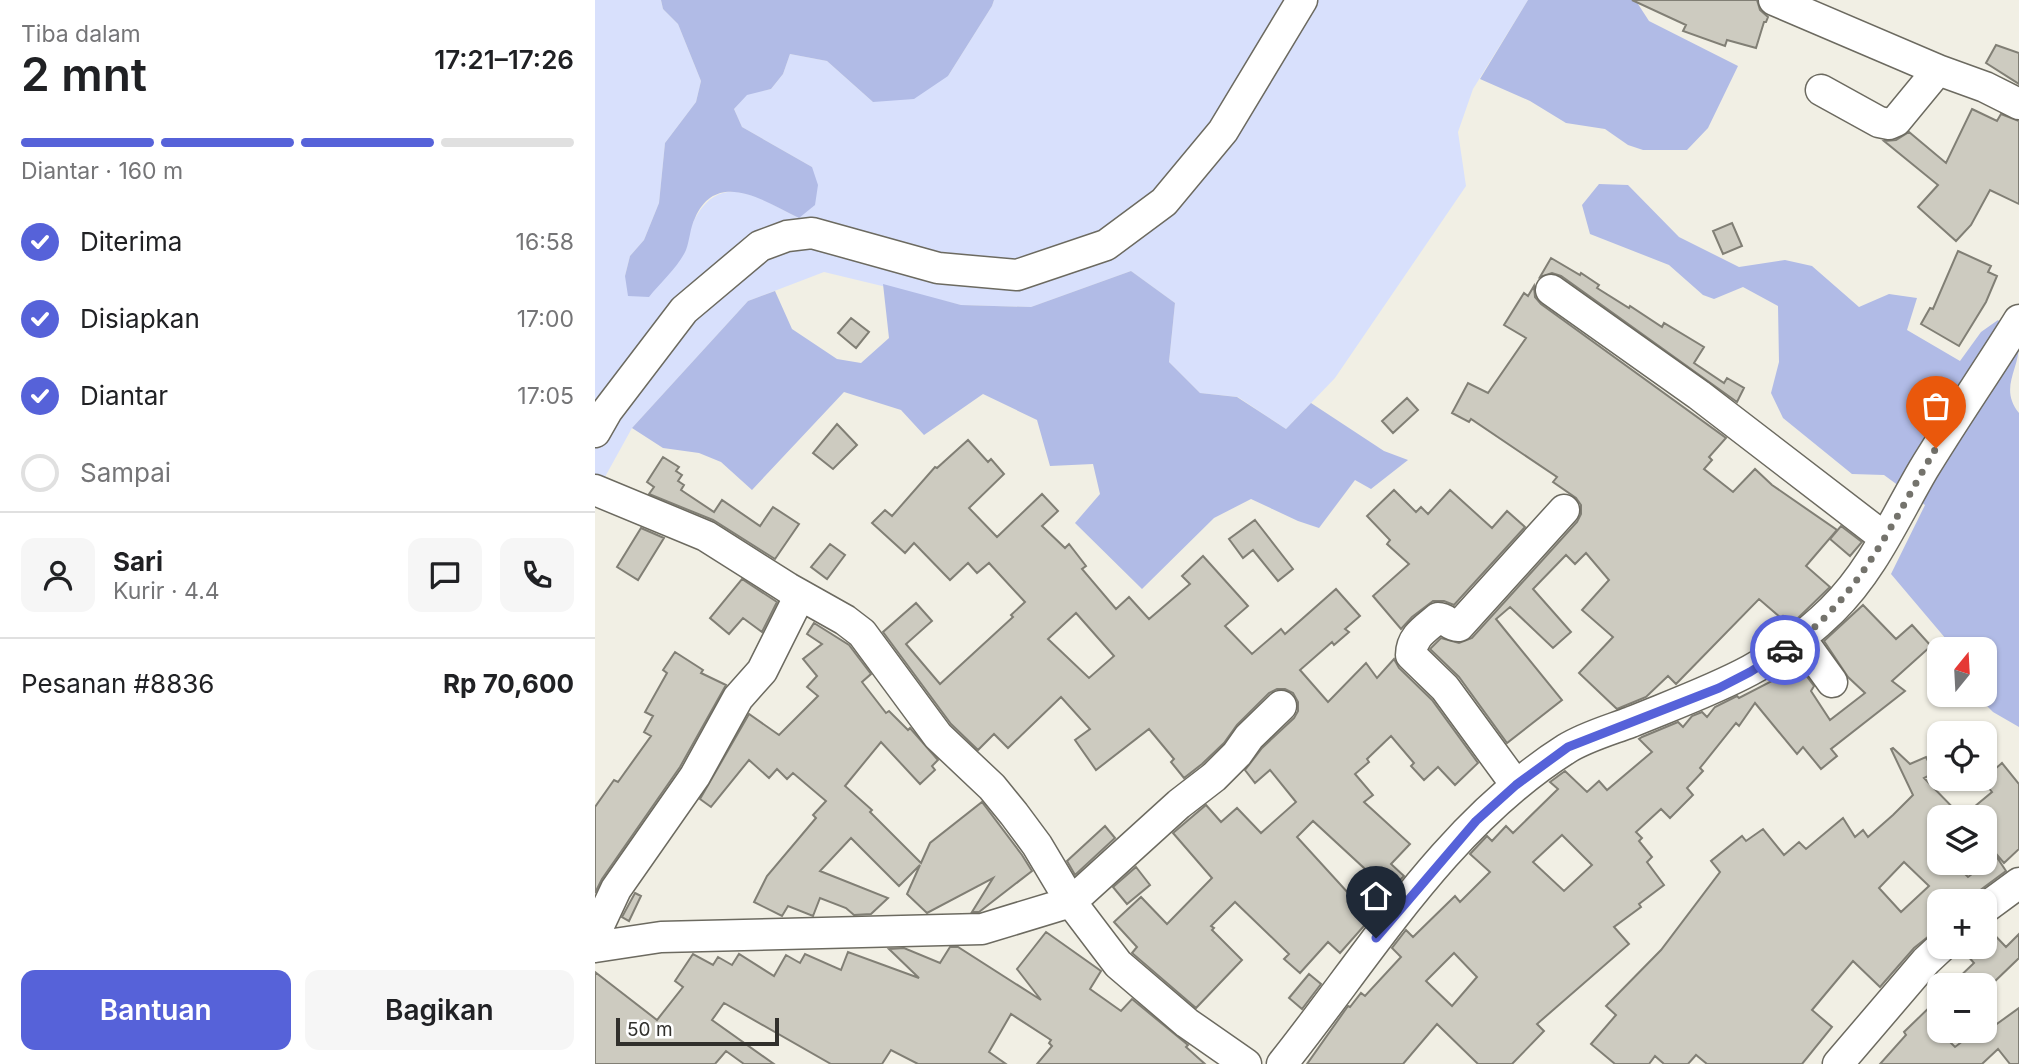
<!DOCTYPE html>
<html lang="id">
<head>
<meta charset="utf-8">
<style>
	body { margin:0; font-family:Inter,sans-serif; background:#f6f6f6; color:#202124; height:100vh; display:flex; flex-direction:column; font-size:26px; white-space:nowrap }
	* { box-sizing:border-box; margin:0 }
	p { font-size:23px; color:#757577 }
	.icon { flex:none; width:38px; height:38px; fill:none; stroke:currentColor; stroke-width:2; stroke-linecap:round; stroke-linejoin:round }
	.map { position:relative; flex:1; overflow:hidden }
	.drawer { display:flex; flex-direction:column; background:#fff; width:595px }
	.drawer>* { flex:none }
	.needle { width:46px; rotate:18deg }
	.fabs { position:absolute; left:1332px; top:637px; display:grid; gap:14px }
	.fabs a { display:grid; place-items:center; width:70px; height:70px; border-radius:14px; background:#fff; box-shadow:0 2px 5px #0004; font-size:35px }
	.scale { position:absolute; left:21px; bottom:18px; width:163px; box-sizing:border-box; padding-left:7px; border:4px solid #31302c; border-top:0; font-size:19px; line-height:24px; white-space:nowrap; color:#31302c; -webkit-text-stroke:5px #fff; paint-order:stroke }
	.pin { position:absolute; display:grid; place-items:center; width:60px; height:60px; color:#fff; margin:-72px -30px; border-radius:50% 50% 50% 0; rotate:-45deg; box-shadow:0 0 7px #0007 }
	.pin .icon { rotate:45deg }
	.courier { position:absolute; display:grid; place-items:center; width:70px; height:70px; margin:-35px; border:5px solid #5662d9; border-radius:50%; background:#fff; color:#222; box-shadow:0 2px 9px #0007 }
	.overview em { font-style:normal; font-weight:600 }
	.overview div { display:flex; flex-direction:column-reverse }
	.overview { display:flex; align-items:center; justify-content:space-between; height:119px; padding:0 21px }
	h1 { font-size:46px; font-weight:600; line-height:52px }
	.bar { display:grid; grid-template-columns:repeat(4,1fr); gap:10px 7px; align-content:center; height:84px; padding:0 21px }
	.bar i { height:9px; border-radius:5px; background:#e0e0e0 }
	.bar .on { background:#5662d9 }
	.bar p { grid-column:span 4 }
	.line { display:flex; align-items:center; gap:18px; padding:0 21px; border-top:2px solid #e0e0e0 }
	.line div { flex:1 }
	.round { display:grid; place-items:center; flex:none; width:74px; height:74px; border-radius:14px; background:#f6f6f6 }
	ol { padding:0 21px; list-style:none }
	li { display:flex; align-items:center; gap:21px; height:77px }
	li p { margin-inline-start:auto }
	li .icon { padding:7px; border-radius:50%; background:#5662d9; color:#fff; stroke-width:4 }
	li:last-child { color:#757577 }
	li i { width:38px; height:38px; border:4px solid #e0e0e0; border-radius:50% }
	.action { display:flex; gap:14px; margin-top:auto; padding:14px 21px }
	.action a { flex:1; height:80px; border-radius:14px; background:#5662d9; color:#fff; font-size:28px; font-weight:600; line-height:80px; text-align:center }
	.action a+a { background:#f6f6f6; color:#202124 }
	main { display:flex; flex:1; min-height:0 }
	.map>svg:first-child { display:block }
	.green { fill:#d8e0fc }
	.forest { fill:#b1bbe6 }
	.building { fill:#cdcbc0; stroke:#817f75; stroke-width:2; fill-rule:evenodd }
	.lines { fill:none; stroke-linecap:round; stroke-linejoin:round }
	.minor-casing { stroke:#6c6a60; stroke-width:33 }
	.minor { stroke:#fff; stroke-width:30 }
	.done { stroke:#74736c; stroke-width:7; stroke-dasharray:0 12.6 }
	.route { stroke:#5662d9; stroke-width:9 }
</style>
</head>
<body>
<main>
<section class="drawer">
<div class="overview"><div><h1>2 mnt</h1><p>Tiba dalam</p></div><em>17:21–17:26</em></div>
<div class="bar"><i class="on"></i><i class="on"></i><i class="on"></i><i></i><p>Diantar · 160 m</p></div>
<ol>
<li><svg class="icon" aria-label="check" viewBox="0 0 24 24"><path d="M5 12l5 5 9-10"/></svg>Diterima<p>16:58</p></li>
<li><svg class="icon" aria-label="check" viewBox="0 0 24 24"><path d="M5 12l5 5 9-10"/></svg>Disiapkan<p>17:00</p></li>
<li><svg class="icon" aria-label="check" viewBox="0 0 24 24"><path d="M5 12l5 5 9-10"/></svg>Diantar<p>17:05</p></li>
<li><i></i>Sampai</li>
</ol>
<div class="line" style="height:126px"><a class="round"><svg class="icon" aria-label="person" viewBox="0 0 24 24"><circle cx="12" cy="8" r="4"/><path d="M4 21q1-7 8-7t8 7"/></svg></a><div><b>Sari</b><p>Kurir · 4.4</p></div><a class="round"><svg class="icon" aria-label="chat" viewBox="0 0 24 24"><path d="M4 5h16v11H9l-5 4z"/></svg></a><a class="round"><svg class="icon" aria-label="phone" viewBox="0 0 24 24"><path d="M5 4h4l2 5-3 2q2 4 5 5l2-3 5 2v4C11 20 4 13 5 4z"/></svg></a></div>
<div class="line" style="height:91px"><div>Pesanan #8836</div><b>Rp 70,600</b></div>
<div class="action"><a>Bantuan</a><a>Bagikan</a></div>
</section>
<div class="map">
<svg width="1424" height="1064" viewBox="0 0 1424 1064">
	<rect width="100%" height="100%" fill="#f1efe4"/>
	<path class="green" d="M0,0H66L68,9L83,24L106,81L101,102L70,143L64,203L49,240L35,256L30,276L90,252C93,240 95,225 102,215C129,170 169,201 204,218L217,167L147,127L139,109L152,94L176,89L188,74L195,54L232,61L278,102L353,76L397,6L399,0H933L878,89L863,132L871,186L740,378L691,429L643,397L605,393L574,362L580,303L536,271L436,307L366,305L229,272L153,301L37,428L0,495Z"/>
	<path class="forest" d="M66,0H399L397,6L353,76L319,99L278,102L232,61L195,54L188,74L176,89L152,95L139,109L147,127L217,167L223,185L220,205L204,218C171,202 122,168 100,218C95,228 95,239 91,250C84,266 65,283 54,297L33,296L30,276L35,256L49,240L64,203L70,143L101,102L106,81L83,24L68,9Z
		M933,0H1044L1043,4L1054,21L1143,66L1113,128L1092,150H1048L1033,145L1010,129L971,123L935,101L885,79Z
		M1004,184L1033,185L1084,237L1144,267L1190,260L1217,266L1264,307L1294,294L1322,298L1312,330L1365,361L1386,332L1403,320L1424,344C1424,371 1404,388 1424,413V727L1398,712L1381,695H1390V649H1353L1351,639L1296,574L1330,505L1289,475L1257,474L1188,418L1176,393L1184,362L1183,306L1148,287L1119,299L1108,295L1074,265L995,234L987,205Z
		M536,271L580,303L574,362L605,393L642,397L691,429L716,403L789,451L813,460L776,489L760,480L724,528L703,521L656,499L619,518L547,589L480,523L505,494L498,464L455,466L442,420L388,394L329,435L306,410L249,392L157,490L126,462L104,453L68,448L37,428L153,301L180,291L197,329L242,359L266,363L294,338L288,284L366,305L436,307Z"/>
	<path class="building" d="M1037,0H1162L1165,10L1173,17L1171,22H1169L1161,48L1132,40L1130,46L1088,31L1091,25Z
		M1401,45L1424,53V84L1391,63Z
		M1377,109L1402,121L1406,114L1424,121V204L1395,190L1376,225L1361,241L1323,207L1343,185L1289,141L1301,140L1314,132L1351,163Z
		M1137,223L1147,246L1128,254L1118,231Z
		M1363,251L1396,266L1393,272L1402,276L1391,302L1364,346L1326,324L1335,308L1338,309Z
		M956,258L985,275L986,273L1004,285L1002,288L1034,308L1035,306L1067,327L1069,323L1109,347L1099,363L1129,383L1132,378L1149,388L1142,402L966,276L957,273L945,277Z
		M939,286L940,297L946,304L1131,438L1114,457L1117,460L1109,469L1138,492L1160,469L1177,485L1242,530L1211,566L1235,587L1203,618L1195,623L1188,616L1186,618L1164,599L1081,684L1073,676L1051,697L1022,709L984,673L1018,637L987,610L1014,580L991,553L980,564L971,555L938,589L976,632L958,648L915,607L901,619L967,700L912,743L864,677L835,649L846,638L864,643L877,638L982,522L986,514V505L981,498L958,482L962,477L876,419L874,422L857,413L873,383L893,393L931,338L909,325L929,293L933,296Z
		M256,318L274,332L261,348L243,333Z
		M812,398L823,410L798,433L787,421Z
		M242,424L262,445L238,469L218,453Z
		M373,440L393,462L396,459L409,474L374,508L402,537L447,494L463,511L447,526L470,548L474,544L491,566L487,569L521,609L534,597L554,619L595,584L587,576L608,556L653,606L630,626L657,654L686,629L690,634L741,589L765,616L750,629L754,632L739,645L737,642L705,670L733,702L771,663L782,678L799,659L804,668L837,700L883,763L860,785L843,767L829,780L816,766L819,763L796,736L772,759L774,762L760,774L778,795L769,802L815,844L796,864L809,876L794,891L718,821L702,837L776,918L745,953L733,942L705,973L689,959L694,954L640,902L616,926L619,928L617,930L647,960L601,1008L537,953L542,947L519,922L546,897L572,924L617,878L578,833L611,805L626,822L642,808L666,833L701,802L675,770L660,783L650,770L667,748L699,718L703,711V702L698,693L690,689H682L674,693L642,725L629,743L607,764L589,778L576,762L579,759L554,729L501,770L480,740L495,729L466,697L413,748L399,734L383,750L356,724L288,632L321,603L337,621L311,644L345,684L418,617L416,615L430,602L394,563L382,573L373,563L355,580L319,543L310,553L277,523L290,510L297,516L340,467L342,468ZM481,613L519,656L494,678L453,639Z
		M68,457L84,467L81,471L87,475L83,481L89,485L86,490L119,512L127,500L165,526L178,507L204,524L180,559L118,520L54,494L59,487L52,482Z
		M799,490L821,512L826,507L833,514L855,490L897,528L912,511L930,527L859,605L849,601H838L817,617L806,629L778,596L814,564L792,544L795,540L772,516Z
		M660,520L698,569L683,581L658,550L648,558L634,539Z
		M1246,526L1267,542L1255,556L1235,539Z
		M46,528L69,538L43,580L22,567Z
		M235,544L250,555L232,579L216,567Z
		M147,579L182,602L167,632L148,618L134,634L115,618Z
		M1268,605L1301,639L1317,625L1336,646L1297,681L1310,691L1236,749L1242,756L1226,769L1208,747L1202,754L1160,703L1144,726L1141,723L1105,768L1108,771L1092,788L1098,795L1075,818L1066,809L1041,832L1047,838L1044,841L1057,857L1052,862L1069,885L1044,904L1046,907L1019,927L1034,944L942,1024L949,1031L917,1064H883L842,1024L808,1064H712L753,1006L755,1007L766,993L770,996L806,957L797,948L811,930L818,937L860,896L865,902L895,872L875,854L892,836L897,841L911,826L918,833L963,789L955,782L970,771L992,792L1004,781L1012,790L1057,752L1044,739L1047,737L1083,722L1088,727L1097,716L1107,712L1112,717L1120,707L1142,696L1144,698L1179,680L1201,662L1219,686L1216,691L1235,720L1270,693L1253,677L1229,641ZM967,835L997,865L969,891L938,862ZM859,953L882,977L857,1006L831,981Z
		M219,623L254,645L276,674L267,682L291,713L294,711L313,730L315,728L343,760L337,766L340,770L325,784L286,742L250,786L277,810L275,812L326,863L335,843L387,802L427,855L437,871L384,912H377L398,878L332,913L312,894L325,865L304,886L256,838L225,871L293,898L276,914L259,915L251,908L225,898L218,916L193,906L187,916L159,902L172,876L221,818L218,815L231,801L198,773L192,779L182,769L174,778L154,760L116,807L105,799L154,714L184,735L223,696L212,687L222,676L208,659L227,644L212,634Z
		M80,652L108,670L106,673L131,685L85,767L7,879L0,893V807L19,780L23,782L56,736L49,732L58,716L50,712L72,673L68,670Z
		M1298,748L1315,764L1331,757L1339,773L1329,778L1367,817L1397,792L1393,787L1399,782L1393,775L1407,763L1424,784V849L1409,863L1390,841V817H1344V863H1359L1373,877L1401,856L1411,871L1380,894L1374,901H1344V928L1319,948L1285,987L1258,961L1217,1010L1237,1027L1207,1064H1112L1101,1055L1093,1064H1069L1060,1056L1054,1064H1020L996,1044L1021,1015L1011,1006L1066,950L1125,872L1116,861L1147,836L1151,841L1168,829L1189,855L1204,842L1211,849L1248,818L1260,837L1268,830L1273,837L1298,815L1318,795L1296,749ZM1309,862L1334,886L1306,912L1284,888Z
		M510,826L520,838L480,875L472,861Z
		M541,867L555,885L532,904L518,887Z
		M40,893L46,896L34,921L27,917Z
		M1390,925L1411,947L1424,934V958L1397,984L1394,981L1389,985H1356L1379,963L1365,947H1390Z
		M451,932L506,971L495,989L526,1011L537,999L593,1045L591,1047L610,1064H442L457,1046L454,1043L456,1040L416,1014L394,1052L411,1064H323L296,1050L287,1064H236L129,1003L117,1020L179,1064H149L131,1051L120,1064H0V972L62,1020L88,987L80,981L98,954L118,965L123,957L137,965L144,954L179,976L191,955L205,963L210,954L246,970L253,952L324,978L294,949L309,948L345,963L355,947H363L446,1000L422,969Z
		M714,974L726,984L707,1009L694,998Z
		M1344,998V1031L1360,1047L1381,1031H1392L1424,1008V1064H1415L1403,1049L1387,1064H1285L1311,1035L1309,1032Z"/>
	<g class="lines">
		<g class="minor-casing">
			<path id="minor" d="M1179,0L1343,70
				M1226,90L1284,122L1294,124L1301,121L1343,70L1390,87L1424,104
				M956,290L1104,395L1290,538
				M0,432L12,411L89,310L165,246L192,236L217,233L343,268L422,275L511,245L569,202L628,131L707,0
				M0,490L111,536L193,588L250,620L267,633L343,736L397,787L419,814L442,845L476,902L523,964L592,1023L651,1064
				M1206,639L1237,682
				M921,785L850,688L816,655C816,637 830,629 843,618C852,618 855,627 864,626L969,510
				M1390,908L1424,883
				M0,934L21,889L100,776L143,698L167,671L205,595
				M0,947L66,937L387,929L476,902L584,804L619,777L642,754L654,737L686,706
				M687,1064C774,955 851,825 971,749C990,737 1015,730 1036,722C1114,690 1175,671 1237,610C1277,571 1300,518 1328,470C1359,419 1393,370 1424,320
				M1243,1064L1331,961L1346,947"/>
		</g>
		<use href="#minor" class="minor"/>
	</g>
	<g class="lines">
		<path class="done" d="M1190,650C1263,602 1298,521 1341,448"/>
		<path class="route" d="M781,938L881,821L921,785L973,747L1124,688L1155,672L1190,650"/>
	</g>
</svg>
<div class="fabs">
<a><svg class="needle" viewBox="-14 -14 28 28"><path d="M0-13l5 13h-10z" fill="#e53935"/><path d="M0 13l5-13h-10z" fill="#757577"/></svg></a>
<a><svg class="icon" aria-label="locate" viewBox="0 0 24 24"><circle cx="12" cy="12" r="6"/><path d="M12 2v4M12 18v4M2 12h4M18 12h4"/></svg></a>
<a><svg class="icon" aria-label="layers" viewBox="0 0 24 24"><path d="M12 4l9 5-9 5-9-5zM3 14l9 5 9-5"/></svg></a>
<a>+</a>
<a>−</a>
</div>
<div class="scale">50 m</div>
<div class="pin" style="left:1341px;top:448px;background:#ea580c"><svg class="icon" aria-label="bag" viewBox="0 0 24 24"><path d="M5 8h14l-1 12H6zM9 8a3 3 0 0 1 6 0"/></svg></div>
<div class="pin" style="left:781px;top:938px;background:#1f2937"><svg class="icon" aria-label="home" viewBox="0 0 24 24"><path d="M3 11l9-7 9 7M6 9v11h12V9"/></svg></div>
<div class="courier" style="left:1190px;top:650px"><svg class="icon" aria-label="car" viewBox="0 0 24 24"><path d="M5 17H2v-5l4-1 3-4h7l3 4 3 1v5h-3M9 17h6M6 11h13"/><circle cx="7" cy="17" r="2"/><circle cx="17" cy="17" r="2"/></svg></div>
</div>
</main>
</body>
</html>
